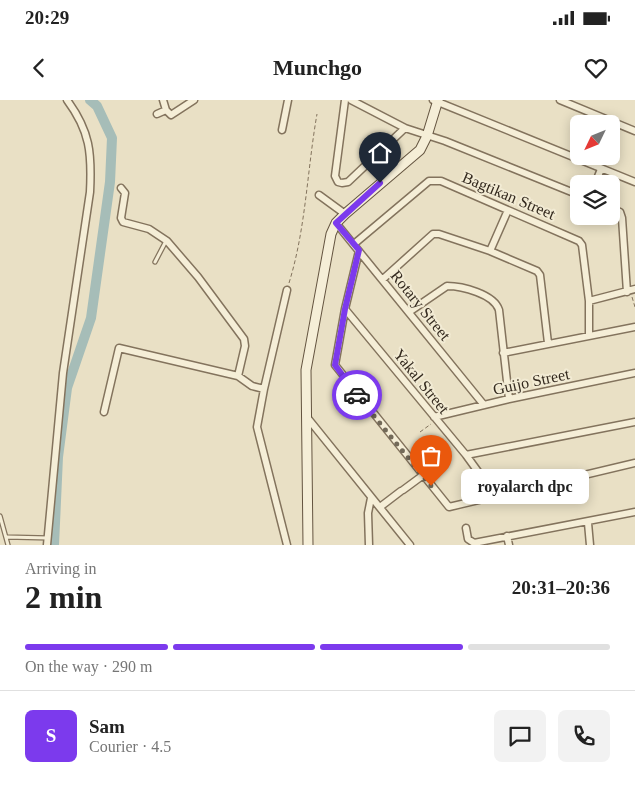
<!DOCTYPE html>
<html lang="en">
<head>
<meta charset="utf-8">
<style>
	body { margin:0; font-family:Georgia,serif; background:#f2f2f2; color:#222; height:100vh; display:flex; flex-direction:column; font-size:19px; white-space:nowrap }
	* { box-sizing:border-box; margin:0 }
	p { font-size:16px; color:#767676 }
	.icon { flex:none; width:28px; height:28px; fill:none; stroke:currentColor; stroke-width:2; stroke-linecap:round; stroke-linejoin:round }
	.map { position:relative; height:445px; overflow:hidden }
	.panel { display:flex; flex-direction:column; background:#fff; flex:1 }
	.panel>* { flex:none }
	.needle { width:32px; rotate:227deg }
	.controls { position:absolute; left:570px; top:15px; display:grid; gap:10px }
	.controls a { display:grid; place-items:center; width:50px; height:50px; border-radius:8px; background:#fff; box-shadow:0 2px 12px #0003; font-size:25px }
	.pin { position:absolute; display:grid; place-items:center; width:42px; height:42px; color:#fff; margin:-51px -21px; border-radius:50% 50% 50% 0; rotate:-45deg; box-shadow:0 0 5px #0007 }
	.pin .icon { rotate:45deg }
	.courier { position:absolute; display:grid; place-items:center; width:50px; height:50px; margin:-25px; border:4px solid #7c3aed; border-radius:50%; background:#fff; color:#222; box-shadow:0 1px 6px #0007 }
	.bubble { position:absolute; height:35px; border-radius:8px; background:#fff; box-shadow:0 2px 12px #0003; font-size:16px; font-weight:800; line-height:35px; text-align:center }
	.head em { font-style:normal; font-weight:800 }
	.head div { display:flex; flex-direction:column-reverse }
	.head { display:flex; align-items:center; justify-content:space-between; height:85px; padding:0 25px }
	h1 { font-size:32px; font-weight:800; line-height:38px }
	.bar { display:grid; grid-template-columns:repeat(4,1fr); gap:8px 5px; align-content:center; height:60px; padding:0 25px }
	.bar i { height:6px; border-radius:4px; background:#e0e0e0 }
	.bar .active { background:#7c3aed }
	.bar p { grid-column:span 4 }
	.line { display:flex; align-items:center; gap:12px; padding:0 25px; border-top:1px solid #e0e0e0 }
	.line div { flex:1 }
	.round { display:grid; place-items:center; flex:none; width:52px; height:52px; border-radius:8px; background:#f2f2f2 }
	.status { display:flex; justify-content:space-between; align-items:center; height:35px; padding:0 25px; background:#fff; direction:ltr }
	.status svg { height:14px; fill:currentColor }
	header { display:flex; justify-content:space-between; align-items:center; height:65px; padding:0 25px; background:#fff; font-size:22px; font-weight:800 }
	.map>svg:first-child { display:block }
	.lines { fill:none; stroke-linecap:round; stroke-linejoin:round }
	.river { stroke:#a6bdb8; stroke-width:10 }
	.lane-casing { stroke:#83735d; stroke-width:5.5 }
	.street-casing { stroke:#83735d; stroke-width:9 }
	.secondary-casing { stroke:#645440; stroke-width:11 }
	.path { stroke:#83735d; stroke-width:1; stroke-dasharray:4 2.5; stroke-linecap:butt }
	.lane { stroke:#f5eed7; stroke-width:3 }
	.street { stroke:#f5eed7; stroke-width:6 }
	.secondary { stroke:#f5eed7; stroke-width:9 }
	.done { stroke:#736a59; stroke-width:5; stroke-dasharray:0 9 }
	.route { stroke:#7c3aed; stroke-width:6 }
	.labels { text-anchor:middle; stroke-width:4; stroke-linejoin:round; paint-order:stroke }
	.street-label { font-size:16px; fill:#342a1f; stroke:#f2ebd4 }
</style>
</head>
<body>
<div class="status"><b>20:29</b><svg viewBox="0 0 49 12"><path d="M0 12V9h3v3zM5 12V6h3v6zM10 12V3h3v9zM15 12V0h3v12zM26 1h20v11H26zM47 4h2v5h-2z"/></svg></div>
<header><svg class="icon" aria-label="back" viewBox="0 0 24 24"><path d="M15 5l-7 7 7 7"/></svg>Munchgo<svg class="icon" aria-label="heart" viewBox="0 0 24 24"><path d="M12 20l-8-8c-3-5 5-10 8-4 3-6 11-1 8 4z"/></svg></header>
<div class="map">
<svg width="635" height="445" viewBox="0 0 635 445">
	<rect width="100%" height="100%" fill="#e9e0c5"/>
	<g class="lines">
		<path class="river" d="M54,445L58,357L67,288L91,218L110,82L112,38L97,6L90,0"/>
		<g class="lane-casing">
			<path id="lane" d="M155,162L166,141
				M0,416L8,445
				M7,437L48,438"/>
		</g>
		<g class="street-casing">
			<path id="street" d="M163,0L166,10L171,15L194,0
				M345,0L335,76L338,82L342,83L348,82L405,28
				M351,0L405,28L445,41L579,95
				M433,0L635,82
				M560,0L635,31
				M157,14L166,10
				M282,30L288,0
				M595,84L601,69
				M121,88L125,93L121,118L123,122L149,129L167,141L198,177L244,239L245,246L238,276
				M319,95L345,114
				M611,108L620,112L622,118L627,192
				M336,123L484,305
				M354,144L429,81H441L579,141L582,145L589,201V235
				M359,151L345,209L335,265L449,407L635,363
				M490,151L508,110
				M383,179L433,134H439L490,151L537,171L540,175L548,243
				M287,190L264,289L257,327L287,445
				M589,201L635,189
				M345,209L466,355L495,395
				M409,212L447,186C462,186 494,194 499,210L509,299
				M503,253L635,227
				M104,312L119,248L238,276L252,286L264,289
				M306,316L410,445
				M434,317L509,299L635,273
				M466,355L635,322
				M403,390L422,376
				M380,407L401,391
				M588,423L590,445
				M466,428L468,439L474,443L635,412
				M507,436L509,445
				M47,445L63,273L90,92C92,53 90,31 67,0
				M369,445L368,413L371,398"/>
		</g>
		<g class="secondary-casing">
			<path id="secondary" d="M308,445L306,270L331,134L336,123L345,114L420,50L427,36L438,0"/>
		</g>
		<path class="path" d="M289,183C306,128 307,71 317,14
			M632,197L635,207
			M420,332L431,324"/>
		<use href="#lane" class="lane"/>
		<use href="#street" class="street"/>
		<use href="#secondary" class="secondary"/>
	</g>
	<g class="lines">
		<path class="done" d="M357,295L431,386"/>
		<path class="route" d="M357,295L335,265L345,209L359,150L336,123L380,83"/>
	</g>
	<g class="labels">
		<g class="street-label">
			<text transform="translate(509 95) rotate(23)" y="6">Bagtikan Street</text>
			<text transform="translate(421 205) rotate(51)" y="6">Rotary Street</text>
			<text transform="translate(422 281) rotate(51)" y="6">Yakal Street</text>
			<text transform="translate(531 281) rotate(-12)" y="6">Guijo Street</text>
		</g>
	</g>
</svg>
<div class="controls">
<a><svg class="needle" viewBox="-14 -14 28 28"><path d="M0-13l5 13h-10z" fill="#e53935"/><path d="M0 13l5-13h-10z" fill="#767676"/></svg></a>
<a><svg class="icon" aria-label="layers" viewBox="0 0 24 24"><path d="M12 4l9 5-9 5-9-5zM3 14l9 5 9-5"/></svg></a>
</div>
<div class="pin" style="left:431px;top:386px;background:#ea580c"><svg class="icon" aria-label="bag" viewBox="0 0 24 24"><path d="M5 8h14l-1 12H6zM9 8a3 3 0 0 1 6 0"/></svg></div>
<div class="pin" style="left:380px;top:83px;background:#1f2937"><svg class="icon" aria-label="home" viewBox="0 0 24 24"><path d="M3 11l9-7 9 7M6 9v11h12V9"/></svg></div>
<div class="courier" style="left:357px;top:295px"><svg class="icon" aria-label="car" viewBox="0 0 24 24"><path d="M5 17H2v-5l4-1 3-4h7l3 4 3 1v5h-3M9 17h6M6 11h13"/><circle cx="7" cy="17" r="2"/><circle cx="17" cy="17" r="2"/></svg></div>
<div class="bubble" style="left:461px;top:369px;width:128px">royalarch dpc</div>
</div>
<section class="panel">
<div class="head"><div><h1>2 min</h1><p>Arriving in</p></div><em>20:31–20:36</em></div>
<div class="bar"><i class="active"></i><i class="active"></i><i class="active"></i><i></i><p>On the way · 290 m</p></div>
<div class="line" style="height:90px"><b class="round" style="background:#7c3aed;color:#fff">S</b><div><b>Sam</b><p>Courier · 4.5</p></div><a class="round"><svg class="icon" aria-label="chat" viewBox="0 0 24 24"><path d="M4 5h16v11H9l-5 4z"/></svg></a><a class="round"><svg class="icon" aria-label="phone" viewBox="0 0 24 24"><path d="M5 4h4l2 5-3 2q2 4 5 5l2-3 5 2v4C11 20 4 13 5 4z"/></svg></a></div>
</section>
</body>
</html>
